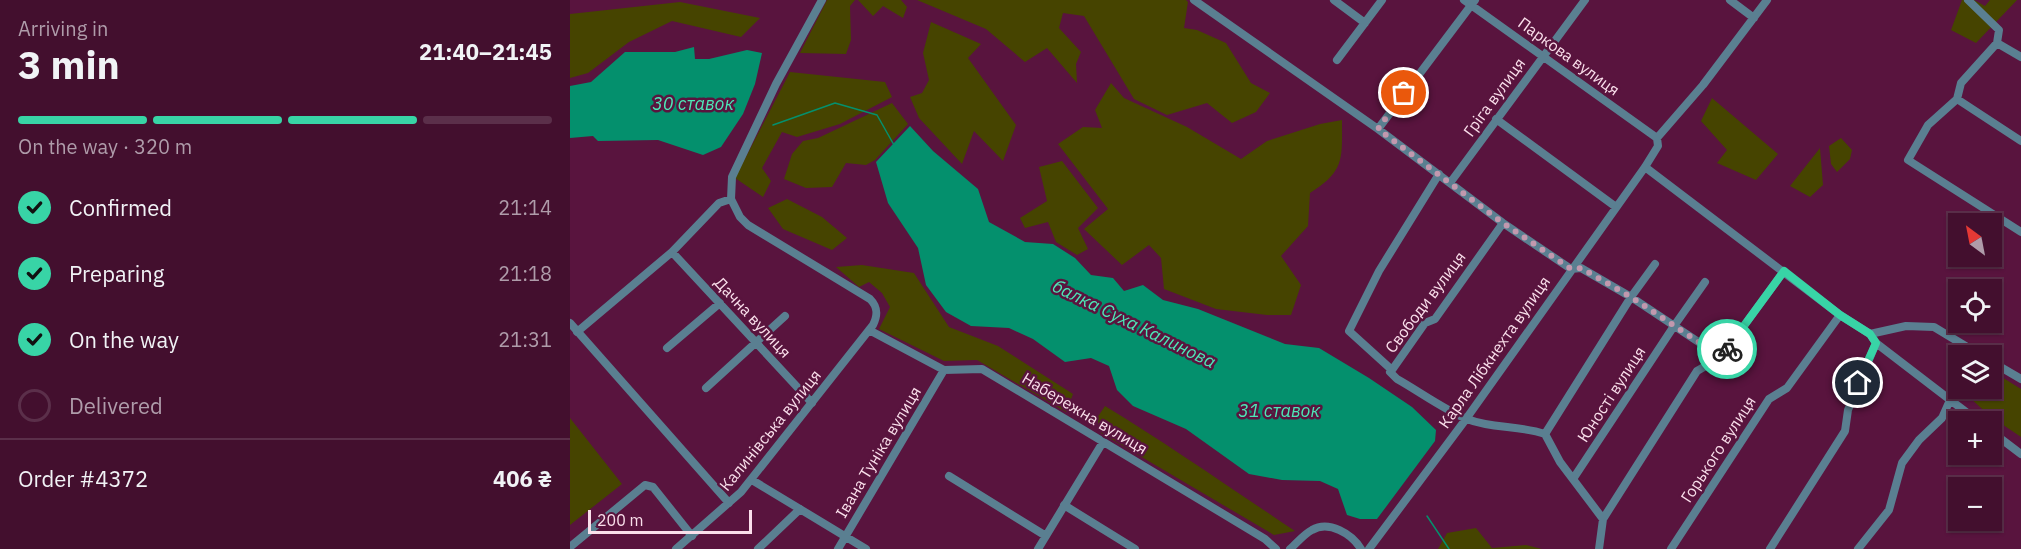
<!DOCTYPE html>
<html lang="en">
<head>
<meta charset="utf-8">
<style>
	body { margin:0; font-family:"IBM Plex Sans",sans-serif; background:#4d1d3a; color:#f1f3f6; height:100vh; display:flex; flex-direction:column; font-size:22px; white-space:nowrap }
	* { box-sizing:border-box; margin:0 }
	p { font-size:20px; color:#af9caa }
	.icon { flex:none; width:33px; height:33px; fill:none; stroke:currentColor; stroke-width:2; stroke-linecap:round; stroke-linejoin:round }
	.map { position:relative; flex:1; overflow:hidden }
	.details { display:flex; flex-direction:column; background:#430f2e; width:570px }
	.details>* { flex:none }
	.needle { width:39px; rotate:328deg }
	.tools { position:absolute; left:1378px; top:213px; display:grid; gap:12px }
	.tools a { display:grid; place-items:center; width:54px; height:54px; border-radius:0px; background:#430f2e; box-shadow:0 2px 4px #0004,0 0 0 2px #5b2f4a; font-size:30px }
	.scale { position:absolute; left:18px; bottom:15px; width:164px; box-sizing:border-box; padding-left:6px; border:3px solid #fadfeb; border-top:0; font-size:16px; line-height:21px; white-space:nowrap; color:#fadfeb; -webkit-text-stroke:4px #59143e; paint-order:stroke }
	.pin { position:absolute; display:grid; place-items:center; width:51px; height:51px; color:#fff; margin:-26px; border:3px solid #fff; border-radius:50%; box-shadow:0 2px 6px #0007 }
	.courier { position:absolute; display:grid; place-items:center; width:60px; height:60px; margin:-30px; border:4px solid #38d4a6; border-radius:50%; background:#fff; color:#222; box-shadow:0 2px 8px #0007 }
	.head em { font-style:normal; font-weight:800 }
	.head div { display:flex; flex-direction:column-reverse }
	.head { display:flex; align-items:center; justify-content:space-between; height:102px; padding:0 18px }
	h1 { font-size:39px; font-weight:800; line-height:45px }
	.bar { display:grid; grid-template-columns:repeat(4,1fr); gap:9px 6px; align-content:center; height:72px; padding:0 18px }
	.bar i { height:8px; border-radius:4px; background:#5b2f4a }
	.bar .current { background:#38d4a6 }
	.bar p { grid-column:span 4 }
	.line { display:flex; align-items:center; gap:15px; padding:0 18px; border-top:2px solid #5b2f4a }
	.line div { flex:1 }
	ol { padding:0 18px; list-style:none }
	li { display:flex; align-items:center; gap:18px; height:66px }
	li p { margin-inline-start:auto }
	li .icon { padding:6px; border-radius:50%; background:#38d4a6; color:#111; stroke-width:4 }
	li:last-child { color:#af9caa }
	li i { width:33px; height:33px; border:3px solid #5b2f4a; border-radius:50% }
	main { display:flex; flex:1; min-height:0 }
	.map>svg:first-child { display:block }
	.green { fill:#464400 }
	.water { fill:#04906d }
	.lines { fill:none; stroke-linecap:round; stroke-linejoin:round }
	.stream { stroke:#04906d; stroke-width:1.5 }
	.minor { stroke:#5a7f91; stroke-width:8 }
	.done { stroke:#c298ae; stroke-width:6; stroke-dasharray:0 10.8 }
	.route { stroke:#38d4a6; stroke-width:8 }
	.labels { text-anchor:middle; stroke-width:5; stroke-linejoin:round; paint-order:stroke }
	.street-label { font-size:16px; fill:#fadfeb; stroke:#59143e }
	.water-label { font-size:18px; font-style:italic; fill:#4de8b7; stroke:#59143e }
</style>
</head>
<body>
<main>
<section class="details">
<div class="head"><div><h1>3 min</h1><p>Arriving in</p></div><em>21:40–21:45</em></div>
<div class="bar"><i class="current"></i><i class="current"></i><i class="current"></i><i></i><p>On the way · 320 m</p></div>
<ol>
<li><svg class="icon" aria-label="check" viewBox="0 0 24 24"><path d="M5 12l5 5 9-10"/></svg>Confirmed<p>21:14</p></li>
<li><svg class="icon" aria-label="check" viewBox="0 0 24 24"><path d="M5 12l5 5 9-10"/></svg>Preparing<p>21:18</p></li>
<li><svg class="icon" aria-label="check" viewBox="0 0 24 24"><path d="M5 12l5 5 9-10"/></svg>On the way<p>21:31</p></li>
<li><i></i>Delivered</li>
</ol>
<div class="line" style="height:78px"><div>Order #4372</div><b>406 ₴</b></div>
</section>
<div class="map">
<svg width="1451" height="549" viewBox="0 0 1451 549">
	<rect width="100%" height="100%" fill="#59143e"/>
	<path class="green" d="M257,0H285L280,6L281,40L276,54L230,53Z
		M288,0H331L337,7L333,18L313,6L303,16Z
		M347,0H616L618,2L614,28L627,30L656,43L681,83L700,93L686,112L662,123L637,103L597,115L564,99L514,16L493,13L489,28L511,52L506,64L507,83L477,48L455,62L416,29Z
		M1392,0H1404L1415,6L1420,0H1447L1406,43L1381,30Z
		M110,2L190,18L171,37L102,21L59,42L18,73L0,78V14Z
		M361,22L411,44L398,58L446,125L433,161L404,131L392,164L349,118L340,97L352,93L359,80L353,53Z
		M220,72L315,82L322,97L270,124L227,137L212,132L192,168L201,181L193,197L165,178Z
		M541,83L554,98L617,127L671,159L697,141L750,124L772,120C772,159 775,171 740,193L738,226L711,256L731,285L721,315H697L646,309L594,289L591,258L579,245L552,265L514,229L538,209L488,144L513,127L532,128L525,110Z
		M1142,98L1208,154L1186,180L1147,163L1157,150L1131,121Z
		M322,103L338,124L305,160L296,165L276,163L262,187L236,188L214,179L222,154L233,141L248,138Z
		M1271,138L1282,150L1280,159L1267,172L1261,164L1259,146Z
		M1250,148L1253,185L1240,197L1220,186Z
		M492,161L528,208L508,228L518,249L507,255L486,242L478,222L455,228L450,218L477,201L469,167Z
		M217,199L252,217L277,238L262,250L213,229L198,208Z
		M292,265L344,273L379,327L428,346L503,394L496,412L407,360L374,361L309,329L320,307L312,293L299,282L289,287L266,267Z
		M1422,371L1451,389V437L1420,416L1390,389L1422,388Z
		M535,406C599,445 662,489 725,531L704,535L531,433L527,418Z
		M0,418L52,484L0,525Z
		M906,528L922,548L956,545L972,549H868L877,533Z"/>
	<path class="water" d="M124,47L125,59H139L177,50L192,53L185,84L173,114L151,147L133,155L88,140L28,141L23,136L0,138V86L21,82L55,52H105Z
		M340,126L363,151L408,189L419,222L455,242L483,244L505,258L521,275L543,278L554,291L573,285L593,300L628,309L715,344L749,348L799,378L842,407L866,430L865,441L807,519H790L777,515L768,489L750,481L712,480L679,474L616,429L563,406L547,390L539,366L521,358L495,362L463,339L439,328L401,326L376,312L356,285L348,248L318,203L306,162Z"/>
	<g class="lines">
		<path class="stream" d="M203,125L265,103L307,115L324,145
			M857,516L879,549"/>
		<path class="minor" d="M624,0L808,129L933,223L1001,269L1011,268L1061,297L1151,357
			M764,0L795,23
			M894,0L1087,138
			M1160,0L1184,18
			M1398,0L1429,30L1427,43L1391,83L1387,99L1358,125L1338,160L1451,232
			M1427,43L1451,57
			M767,60L812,0
			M1387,99L1451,141
			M926,119L1046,207
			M808,129L905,0
			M1075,167L1270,315L1300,334L1306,343L1409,422
			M869,174L809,271L779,331L822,370L820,372L827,379C847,390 876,411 897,419C922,429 949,425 975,434L990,462L1033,519L1029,549
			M880,183L1015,0
			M102,252L242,403
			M0,323L159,503
			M299,330L374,370L412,369L695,539L706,549
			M7,332L102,252L149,203L161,199
			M1300,334L1336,326L1364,327L1412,356
			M97,348L150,303
			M1422,362L1451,379
			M822,370L855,323L865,319L933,223
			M136,388L215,316
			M1422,432L1451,454
			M975,434L1061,297L1085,264
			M379,476L476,536
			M1003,479L1104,326L1135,282
			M182,480L296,549
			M494,505L565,549
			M1033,519L1127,371L1151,357L1214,271
			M0,547L75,485L83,487L122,536
			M106,549L171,492L303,325C308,315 308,307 300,299L178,225L170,217L161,199L162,177L206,84L252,0
			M188,549L230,509
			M268,549L374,370
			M468,549L533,442
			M720,549C727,543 734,534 742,530C759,520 782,534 791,549
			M799,549L896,419L1075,167L1088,146L1087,138L1133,85L1197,0
			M1101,549L1199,399L1217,388L1270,315
			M1200,549L1275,431L1278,410L1306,343
			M1288,549L1319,510L1332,463L1349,440L1372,418L1380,400"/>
	</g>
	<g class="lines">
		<path class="done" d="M834,93L808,129L933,223L1001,269L1011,268L1061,297L1151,357L1157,349"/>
		<path class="route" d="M1157,349L1214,271L1270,315L1300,334L1306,343L1288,383"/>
	</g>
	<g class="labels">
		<g class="street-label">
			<text transform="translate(999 56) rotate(36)" y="6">Паркова вулиця</text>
			<text transform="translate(924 97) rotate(-54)" y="6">Гріга вулиця</text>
			<text transform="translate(855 302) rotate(-53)" y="6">Свободи вулиця</text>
			<text transform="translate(183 317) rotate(47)" y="6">Дачна вулиця</text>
			<text transform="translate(924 352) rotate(-55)" y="6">Карла Лібкнехта вулиця</text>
			<text transform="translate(1041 394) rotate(-57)" y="6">Юності вулиця</text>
			<text transform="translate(515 413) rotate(31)" y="6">Набережна вулиця</text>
			<text transform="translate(200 430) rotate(-51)" y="6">Калинівська вулиця</text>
			<text transform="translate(1148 449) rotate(-57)" y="6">Горького вулиця</text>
			<text transform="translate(308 452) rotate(-59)" y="6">Івана Туніка вулиця</text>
		</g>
		<g class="water-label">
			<text x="123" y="110">30 ставок</text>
			<text transform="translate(564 324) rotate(26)" y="6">балка Суха Калинова</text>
			<text x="709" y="417">31 ставок</text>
		</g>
	</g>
</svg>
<div class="tools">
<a><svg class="needle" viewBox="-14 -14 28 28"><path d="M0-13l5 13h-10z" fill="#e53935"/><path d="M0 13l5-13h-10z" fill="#af9caa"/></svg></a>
<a><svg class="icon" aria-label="locate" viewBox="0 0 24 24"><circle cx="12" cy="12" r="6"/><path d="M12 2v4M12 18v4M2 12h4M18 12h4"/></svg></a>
<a><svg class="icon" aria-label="layers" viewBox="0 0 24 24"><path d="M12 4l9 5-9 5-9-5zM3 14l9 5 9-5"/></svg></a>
<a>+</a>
<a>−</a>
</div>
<div class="scale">200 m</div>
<div class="pin" style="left:834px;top:93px;background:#ea580c"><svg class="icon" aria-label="bag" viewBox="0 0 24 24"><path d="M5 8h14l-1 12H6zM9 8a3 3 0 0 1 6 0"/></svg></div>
<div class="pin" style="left:1288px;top:383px;background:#1f2937"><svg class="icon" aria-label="home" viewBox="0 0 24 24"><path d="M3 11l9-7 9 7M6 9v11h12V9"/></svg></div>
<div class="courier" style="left:1157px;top:349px"><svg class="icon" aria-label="bike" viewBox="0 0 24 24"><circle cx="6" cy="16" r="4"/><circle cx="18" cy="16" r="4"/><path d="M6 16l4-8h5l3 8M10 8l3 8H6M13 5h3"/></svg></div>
</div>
</main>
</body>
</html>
